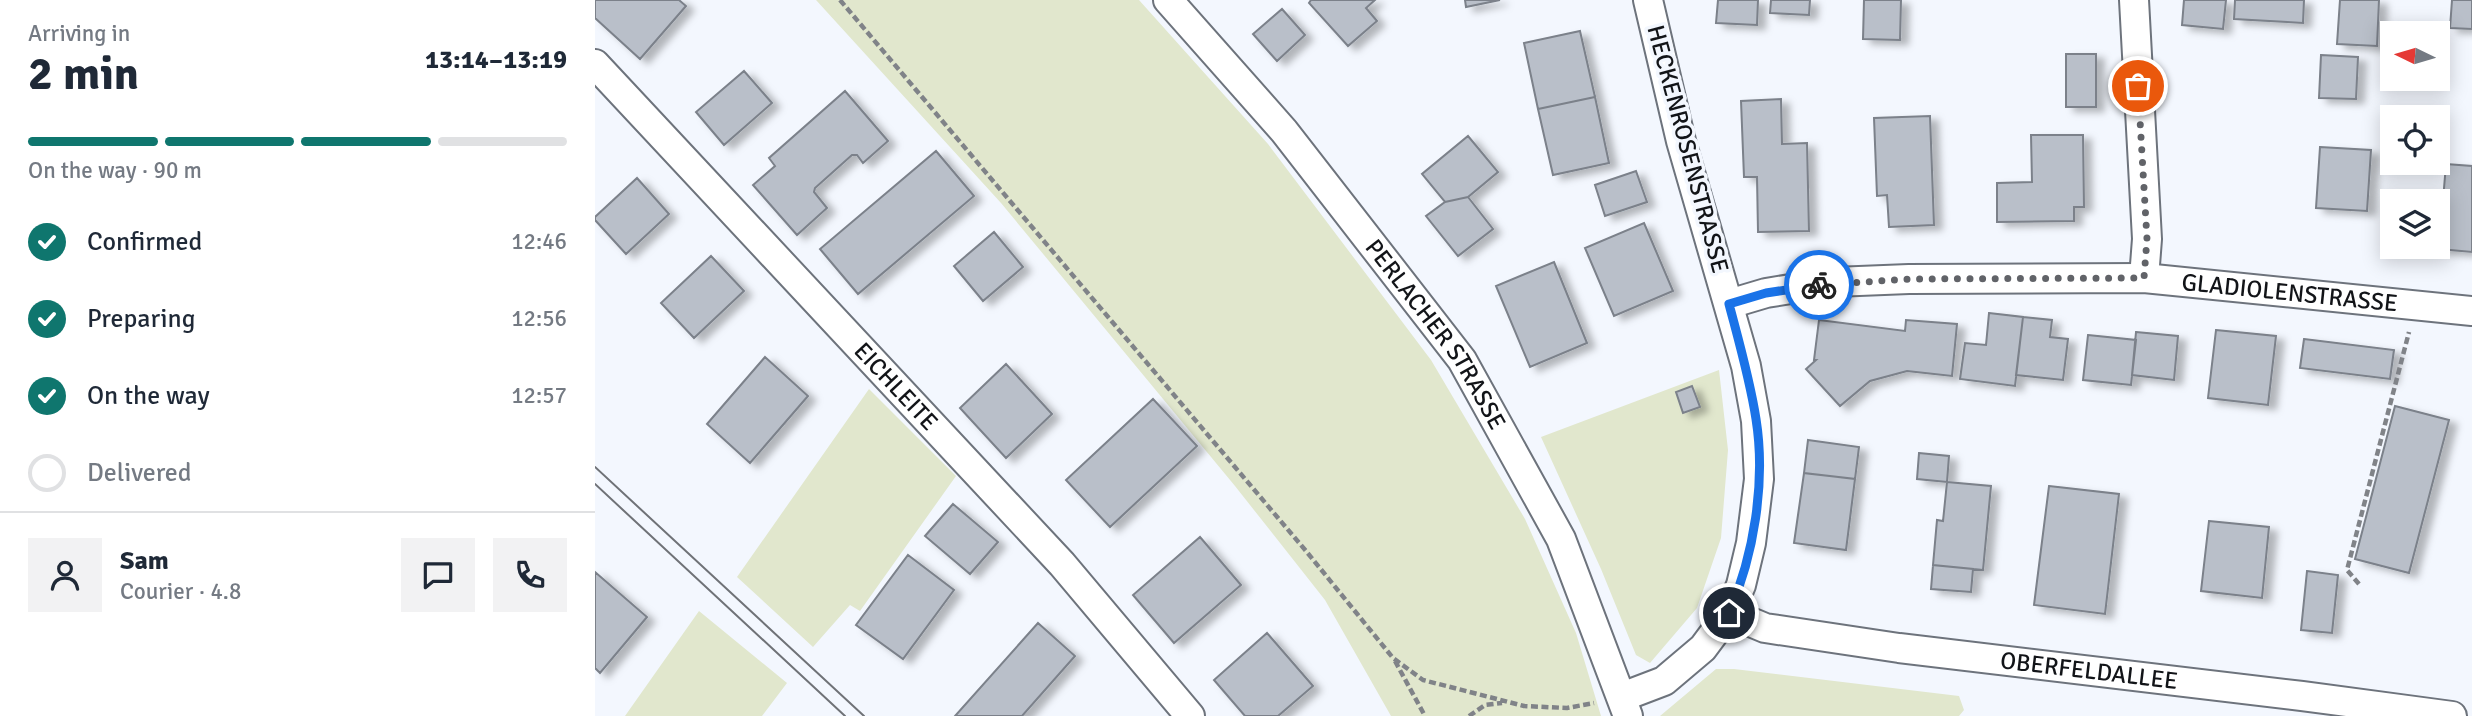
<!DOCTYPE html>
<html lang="en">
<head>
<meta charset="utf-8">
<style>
	body { margin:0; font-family:Signika,sans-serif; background:#f2f2f3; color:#1f2937; height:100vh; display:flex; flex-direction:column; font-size:26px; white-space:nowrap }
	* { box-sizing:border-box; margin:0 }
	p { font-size:23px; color:#747a83 }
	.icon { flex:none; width:38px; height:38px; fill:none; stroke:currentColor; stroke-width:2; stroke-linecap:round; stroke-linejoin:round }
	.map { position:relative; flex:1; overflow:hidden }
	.details { display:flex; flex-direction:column; background:#fff; width:595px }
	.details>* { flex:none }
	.needle { width:46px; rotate:275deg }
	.fabs { position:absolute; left:1785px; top:21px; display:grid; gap:14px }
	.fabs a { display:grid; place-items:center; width:70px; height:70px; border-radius:0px; background:#fff; box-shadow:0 4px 18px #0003; font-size:35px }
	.pin { position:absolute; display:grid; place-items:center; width:60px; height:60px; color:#fff; margin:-30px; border:4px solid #fff; border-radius:50%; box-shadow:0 2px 7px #0007 }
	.courier { position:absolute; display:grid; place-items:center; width:70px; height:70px; margin:-35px; border:5px solid #1a73e8; border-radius:50%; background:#fff; color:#222; box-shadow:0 2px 9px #0007 }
	.head em { font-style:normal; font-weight:800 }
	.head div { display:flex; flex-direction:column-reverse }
	.head { display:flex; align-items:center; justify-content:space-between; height:119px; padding:0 28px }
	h1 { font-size:46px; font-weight:800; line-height:52px }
	.bar { display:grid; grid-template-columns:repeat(4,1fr); gap:10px 7px; align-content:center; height:84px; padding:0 28px }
	.bar i { height:9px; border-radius:5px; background:#e0e1e3 }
	.bar .current { background:#0f766e }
	.bar p { grid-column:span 4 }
	.line { display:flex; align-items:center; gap:18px; padding:0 28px; border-top:2px solid #e0e1e3 }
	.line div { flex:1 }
	.round { display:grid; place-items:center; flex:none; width:74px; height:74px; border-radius:0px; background:#f2f2f3 }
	ol { padding:0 28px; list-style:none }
	li { display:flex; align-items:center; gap:21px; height:77px }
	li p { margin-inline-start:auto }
	li .icon { padding:7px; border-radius:50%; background:#0f766e; color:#fff; stroke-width:4 }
	li:last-child { color:#747a83 }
	li i { width:38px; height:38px; border:4px solid #e0e1e3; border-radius:50% }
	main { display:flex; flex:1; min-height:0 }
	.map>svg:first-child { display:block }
	.green { fill:#e1e7cd }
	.building { fill:#b9bfc9; stroke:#7b818a; stroke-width:2; filter:url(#shadow) }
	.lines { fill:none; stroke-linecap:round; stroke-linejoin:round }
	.minor-casing { stroke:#6d737c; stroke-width:32 }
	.path { stroke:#808388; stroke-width:4.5; stroke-dasharray:7 3.5; stroke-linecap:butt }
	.minor { stroke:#fff; stroke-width:28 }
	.tram { stroke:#6f7277; stroke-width:2 }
	.done { stroke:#616368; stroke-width:7; stroke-dasharray:0 12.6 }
	.route { stroke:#1a73e8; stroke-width:9 }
	.labels { text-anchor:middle; stroke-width:7; stroke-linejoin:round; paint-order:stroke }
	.street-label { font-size:24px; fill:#121418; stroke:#f3f7fe }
</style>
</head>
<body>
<main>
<section class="details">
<div class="head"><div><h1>2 min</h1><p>Arriving in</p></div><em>13:14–13:19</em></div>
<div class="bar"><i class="current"></i><i class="current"></i><i class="current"></i><i></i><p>On the way · 90 m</p></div>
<ol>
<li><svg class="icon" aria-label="check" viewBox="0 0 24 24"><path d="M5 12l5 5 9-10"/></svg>Confirmed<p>12:46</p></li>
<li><svg class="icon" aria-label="check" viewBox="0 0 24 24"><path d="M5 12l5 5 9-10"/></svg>Preparing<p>12:56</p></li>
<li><svg class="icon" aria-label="check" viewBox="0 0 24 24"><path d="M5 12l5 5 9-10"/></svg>On the way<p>12:57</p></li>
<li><i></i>Delivered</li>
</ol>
<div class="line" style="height:126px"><a class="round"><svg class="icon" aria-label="person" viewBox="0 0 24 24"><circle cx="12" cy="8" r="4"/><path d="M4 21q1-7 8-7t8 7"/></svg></a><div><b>Sam</b><p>Courier · 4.8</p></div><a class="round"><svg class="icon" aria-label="chat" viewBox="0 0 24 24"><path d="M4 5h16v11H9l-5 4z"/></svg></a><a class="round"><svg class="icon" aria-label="phone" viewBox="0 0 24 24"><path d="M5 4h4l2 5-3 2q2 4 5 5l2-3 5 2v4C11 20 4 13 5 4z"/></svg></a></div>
</section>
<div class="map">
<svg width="1877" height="716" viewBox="0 0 1877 716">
	<defs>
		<filter id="shadow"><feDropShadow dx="8" dy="4.5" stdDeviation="3.5" flood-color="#0004"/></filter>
	</defs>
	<rect width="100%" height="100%" fill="#f3f7fe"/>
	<path class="green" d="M221,0H544L673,144L836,360L930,519L981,633L1006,716H796L730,600L640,486L406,203Z
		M1124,370L1133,450L1126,538L1102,608L1055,663L1041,655L1006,569L946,437Z
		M274,389L361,476L265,611L255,605L218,647L142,577Z
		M104,611L192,683L167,716H30Z
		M1121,669H1139L1364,696L1369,710L1364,716H1065Z"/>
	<path class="building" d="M0,0H84L91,6L45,59L0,18Z
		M716,0H780L771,8L782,21L753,46L714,3Z
		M870,0H905L871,7Z
		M1123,0H1163L1162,25L1121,23Z
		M1176,0H1215L1214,15L1175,13Z
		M1269,0H1306L1305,40L1268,39Z
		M1589,0H1631L1628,29L1587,25Z
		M1640,0H1709L1708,23L1639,19Z
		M1745,0H1784L1782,46L1742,44Z
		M1857,0H1877V29L1855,28Z
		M687,9L710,35L682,61L658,34Z
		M985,31L1000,97L943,109L929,43Z
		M1471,54H1501V107H1471Z
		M1726,55L1763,57L1761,99L1724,98Z
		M149,71L177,103L129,145L101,112Z
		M250,91L293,141L268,163L262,155H257L220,188L219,192L232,208L202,235L158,185L180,166L174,158Z
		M1000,97L1014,163L958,175L943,109Z
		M1186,99L1187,144L1212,143L1214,231L1163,232L1162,177H1149L1146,101Z
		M1335,116L1339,225L1294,227L1292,195L1282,196L1279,118Z
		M1436,135H1488L1489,207H1479V221L1402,222V183L1437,182Z
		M873,136L903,172L873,197L850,202L827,174Z
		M1725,147L1776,150L1772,211L1721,208Z
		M341,151L379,196L263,294L225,249Z
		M1851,164L1877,166V252L1844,249Z
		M1041,171L1052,202L1010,216L1000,185Z
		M42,178L74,214L31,254L0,220V217Z
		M873,197L898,229L863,256L831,216L850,202Z
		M1049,223L1078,291L1019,316L990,248Z
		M399,232L428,267L388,301L359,266Z
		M116,256L149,291L99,338L66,303Z
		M959,262L992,343L935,367L901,286Z
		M1394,313L1428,317L1420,386L1365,379L1370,343L1391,345Z
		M1428,317L1457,320L1455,337L1473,339L1468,380L1421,375Z
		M1224,320L1310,331L1311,320L1362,324L1357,376L1312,371L1275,381L1245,406L1211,369L1221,360H1219Z
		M1621,330L1681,336L1673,405L1613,398Z
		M1541,332L1583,336L1579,380L1537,375Z
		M1493,335L1541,340L1536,385L1488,380Z
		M1709,339L1799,350L1795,379L1705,368Z
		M170,357L213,396L155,463L112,424Z
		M411,364L457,414L411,458L365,408Z
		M1097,386L1105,407L1088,413L1081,392Z
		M558,399L602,446L515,527L471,480Z
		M1800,406L1854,420L1814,573L1760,559Z
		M1213,440L1264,447L1260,479L1209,473Z
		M1324,453L1354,456L1352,482L1322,479Z
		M1209,473L1260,479L1251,550L1199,543Z
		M1352,482L1396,486L1388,570L1338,565L1342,520L1348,521Z
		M1454,486L1524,494L1510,614L1439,605Z
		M358,504L403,542L375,574L330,536Z
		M1614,521L1674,527L1667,598L1606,591Z
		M605,537L646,585L579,643L538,595Z
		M313,555L359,590L308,659L261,625Z
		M1338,565L1378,569L1376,592L1336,589Z
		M1712,571L1743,575L1737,633L1706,630Z
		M0,572L52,617L5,673L0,668Z
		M443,623L480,656L427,716H360Z
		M672,633L718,686L683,716H650L619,680Z"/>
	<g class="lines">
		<g class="minor-casing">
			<g id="minor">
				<path id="s1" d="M573,0L689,131L867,360L966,539L1033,716"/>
				<path d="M1539,0L1552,239L1549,278"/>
				<path id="s2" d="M0,64L467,564L595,716"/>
				<path id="s3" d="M1134,304L1171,293L1239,282L1314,279L1549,278L1877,311"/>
				<path id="s4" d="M1134,613L1170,628L1304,648L1707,696L1857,716"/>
				<path d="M1027,697L1069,681L1108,648L1134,613L1146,585L1156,543L1164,479L1161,421L1151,366L1086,141L1053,0"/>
			</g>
		</g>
		<path class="path" d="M245,0L711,551L798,658L828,680L929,706L972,708L999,703
			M1764,584L1752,570L1814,332
			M800,661L830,716
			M874,716L890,705L907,703"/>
		<use href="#minor" class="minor"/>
		<path class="tram" d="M0,467L269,716
			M0,484L250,716"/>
	</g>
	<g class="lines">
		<path class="done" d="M1224,285L1314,279L1549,278L1552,239L1543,86"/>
		<path class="route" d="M1134,613C1159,555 1171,482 1161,419C1155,380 1144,342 1134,304L1171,293L1224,285"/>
	</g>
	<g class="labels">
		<g class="street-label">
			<text transform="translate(1093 149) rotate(75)" y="8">HECKENROSENSTRASSE</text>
			<text dy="8" stroke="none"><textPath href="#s3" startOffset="564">GLADIOLENSTRASSE</textPath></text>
			<text dy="8" stroke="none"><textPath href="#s1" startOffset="429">PERLACHER STRASSE</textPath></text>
			<text dy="8" stroke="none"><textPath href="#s2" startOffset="441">EICHLEITE</textPath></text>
			<text dy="8" stroke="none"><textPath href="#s4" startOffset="366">OBERFELDALLEE</textPath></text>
		</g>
	</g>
</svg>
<div class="fabs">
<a><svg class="needle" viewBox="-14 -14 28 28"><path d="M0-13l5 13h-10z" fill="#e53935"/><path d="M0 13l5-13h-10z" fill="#747a83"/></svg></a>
<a><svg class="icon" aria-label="locate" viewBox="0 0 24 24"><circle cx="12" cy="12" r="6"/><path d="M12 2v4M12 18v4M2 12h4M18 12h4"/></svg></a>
<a><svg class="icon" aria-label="layers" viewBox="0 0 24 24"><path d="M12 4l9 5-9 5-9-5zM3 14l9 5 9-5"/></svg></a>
</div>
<div class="pin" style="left:1543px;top:86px;background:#ea580c"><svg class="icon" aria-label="bag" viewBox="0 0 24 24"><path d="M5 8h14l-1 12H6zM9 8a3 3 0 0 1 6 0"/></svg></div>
<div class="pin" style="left:1134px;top:613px;background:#1f2937"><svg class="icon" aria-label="home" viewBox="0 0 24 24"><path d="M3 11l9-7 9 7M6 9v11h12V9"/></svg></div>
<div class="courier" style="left:1224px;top:285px"><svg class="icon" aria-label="bike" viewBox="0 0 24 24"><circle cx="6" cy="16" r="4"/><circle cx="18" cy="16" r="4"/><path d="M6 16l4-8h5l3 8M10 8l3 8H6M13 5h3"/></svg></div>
</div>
</main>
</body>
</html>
